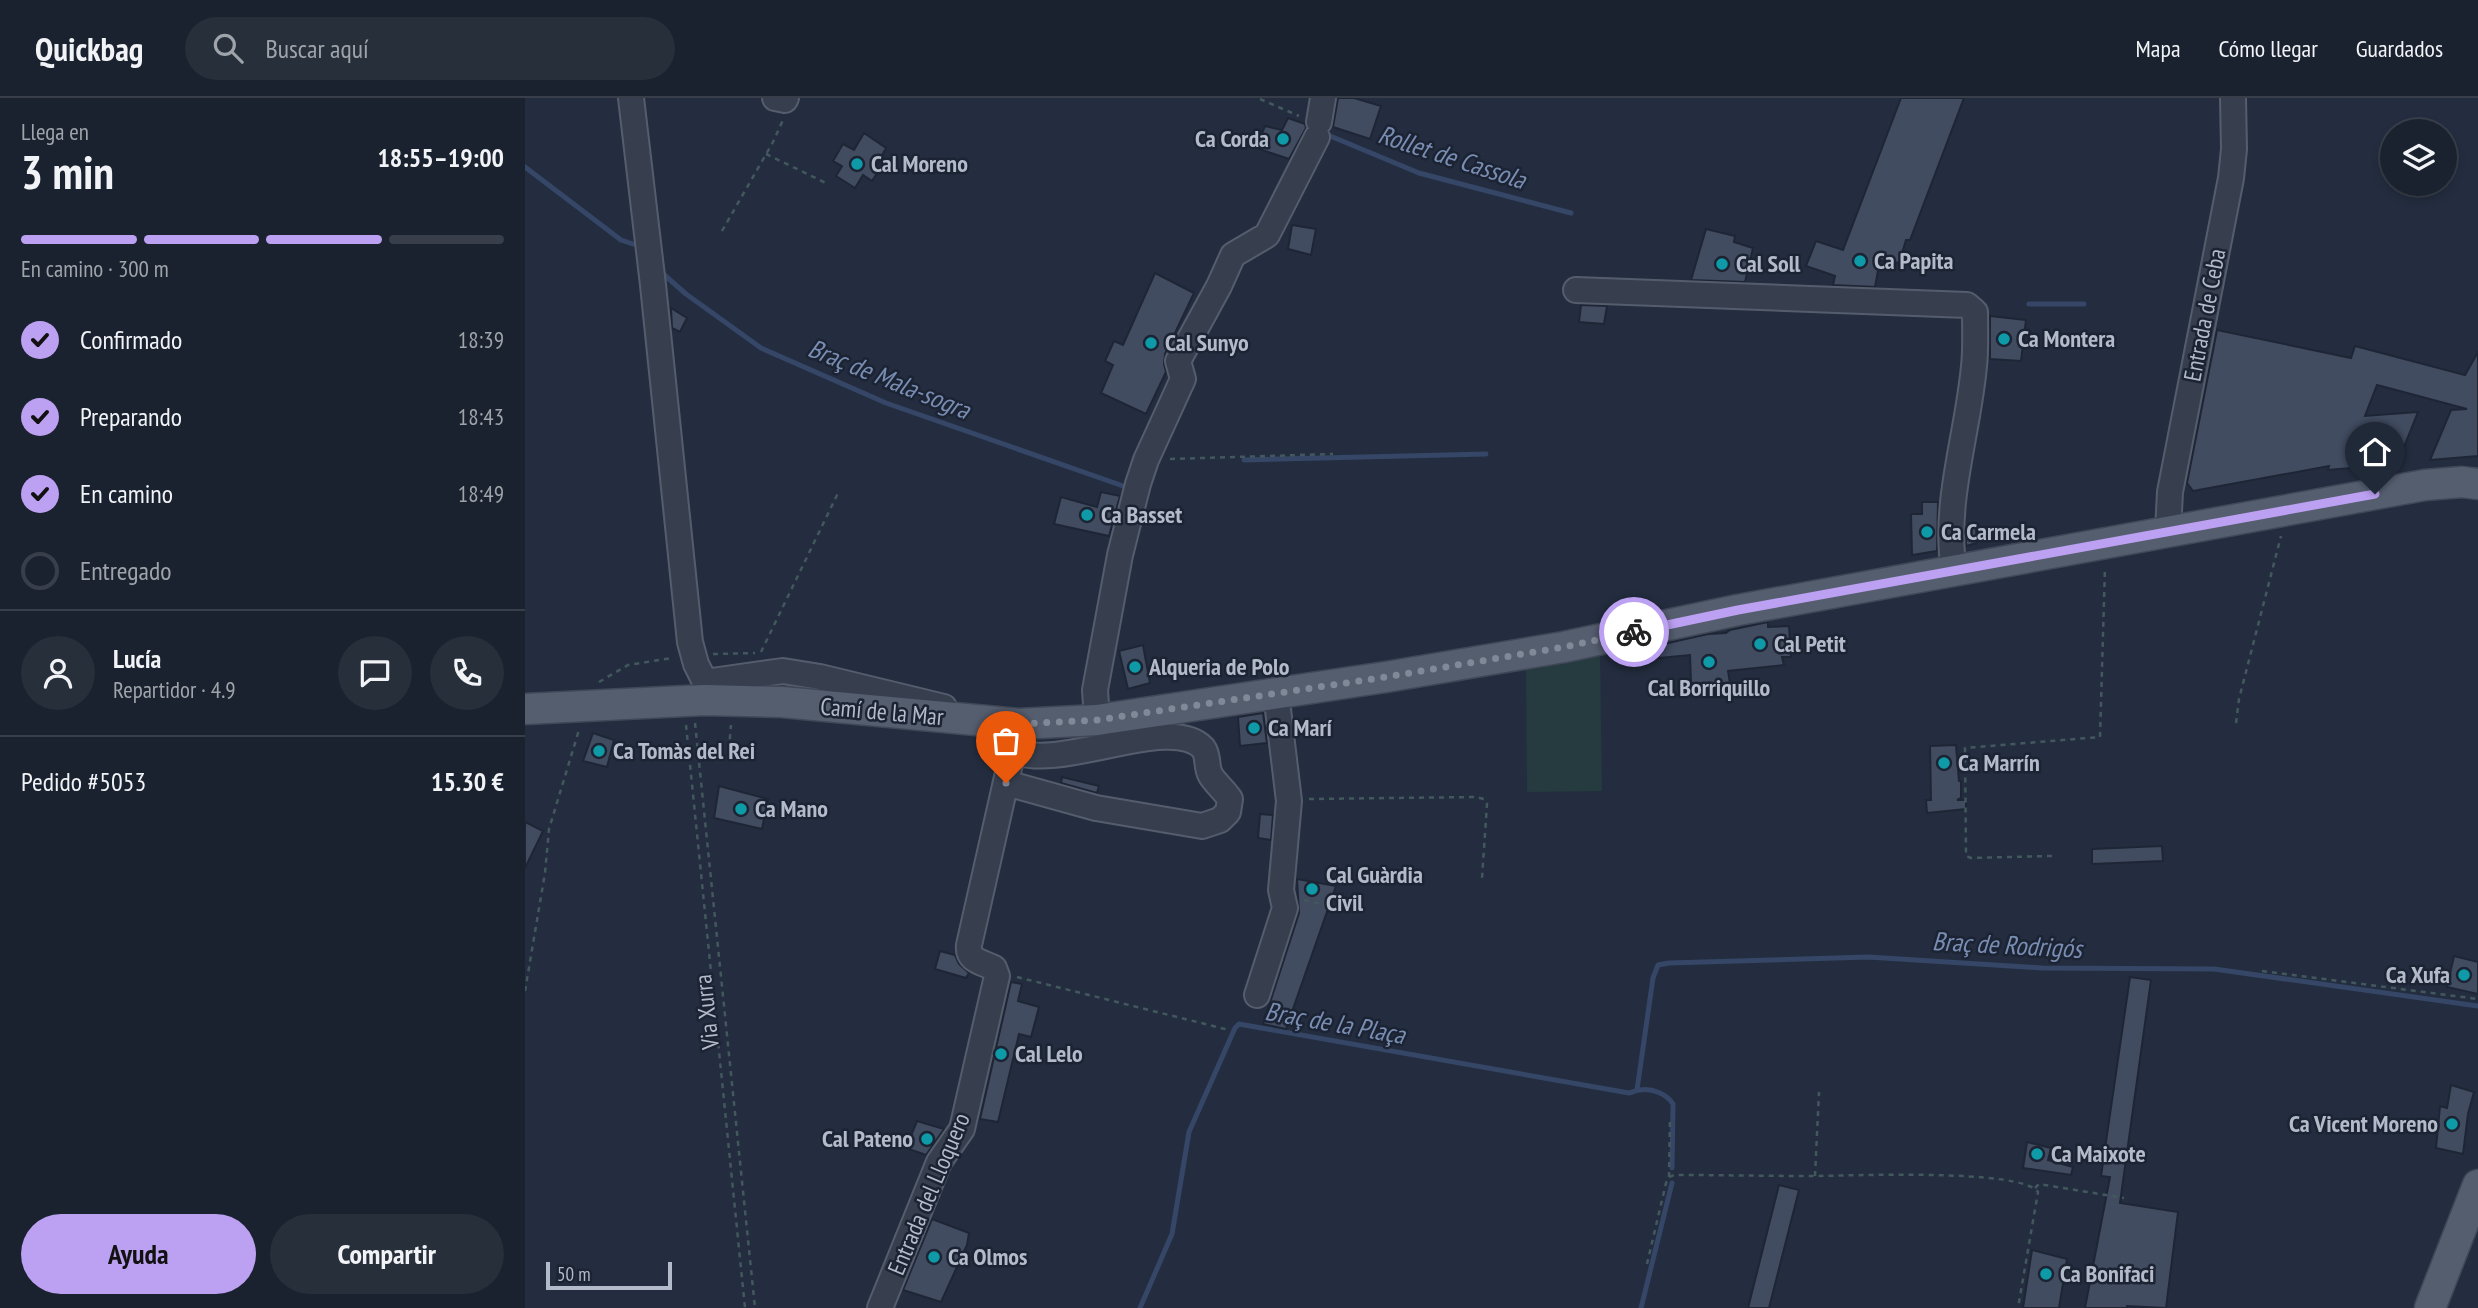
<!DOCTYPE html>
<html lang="es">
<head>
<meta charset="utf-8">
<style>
	body { margin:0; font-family:"PT Sans Narrow",sans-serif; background:#272f3b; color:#f1f3f6; height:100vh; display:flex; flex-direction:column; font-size:26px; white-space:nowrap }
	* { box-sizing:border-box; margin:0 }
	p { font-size:23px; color:#9fa4aa }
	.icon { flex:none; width:38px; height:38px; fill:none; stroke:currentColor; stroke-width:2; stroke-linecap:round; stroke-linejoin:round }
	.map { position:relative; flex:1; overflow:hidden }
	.sheet { display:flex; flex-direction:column; background:#1a222f; width:525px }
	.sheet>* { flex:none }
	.fabs { position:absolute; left:1855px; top:21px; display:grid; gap:14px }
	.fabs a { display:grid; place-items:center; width:77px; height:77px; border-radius:50%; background:#1a222f; box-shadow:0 4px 10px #0003,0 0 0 2px #383f4b; font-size:35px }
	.scale { position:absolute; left:21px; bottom:18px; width:126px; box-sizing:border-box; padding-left:7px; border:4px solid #b3baca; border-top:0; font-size:19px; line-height:24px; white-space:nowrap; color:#b3baca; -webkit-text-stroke:5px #1c2434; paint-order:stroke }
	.pin { position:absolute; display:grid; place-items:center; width:60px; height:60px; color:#fff; margin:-72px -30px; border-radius:50% 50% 50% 0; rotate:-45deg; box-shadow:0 0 7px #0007 }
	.pin .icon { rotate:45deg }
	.courier { position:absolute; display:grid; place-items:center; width:70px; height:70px; margin:-35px; border:5px solid #bca0f2; border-radius:50%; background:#fff; color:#222; box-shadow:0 2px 9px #0007 }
	.headline em { font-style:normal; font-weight:600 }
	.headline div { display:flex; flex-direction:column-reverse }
	.headline { display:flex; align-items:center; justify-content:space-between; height:119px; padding:0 21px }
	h1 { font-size:46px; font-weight:600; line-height:52px }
	.bar { display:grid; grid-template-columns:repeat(4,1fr); gap:10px 7px; align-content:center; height:84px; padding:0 21px }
	.bar i { height:9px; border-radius:5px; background:#383f4b }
	.bar .on { background:#bca0f2 }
	.bar p { grid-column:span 4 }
	.line { display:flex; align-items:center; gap:18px; padding:0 21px; border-top:2px solid #383f4b }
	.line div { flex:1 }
	.round { display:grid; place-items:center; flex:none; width:74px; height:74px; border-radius:37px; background:#272f3b }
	ol { padding:0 21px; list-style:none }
	li { display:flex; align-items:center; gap:21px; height:77px }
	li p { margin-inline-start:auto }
	li .icon { padding:7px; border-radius:50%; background:#bca0f2; color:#111; stroke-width:4 }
	li:last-child { color:#9fa4aa }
	li i { width:38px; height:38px; border:4px solid #383f4b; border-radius:50% }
	.button { display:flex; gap:14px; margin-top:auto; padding:14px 21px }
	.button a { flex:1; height:80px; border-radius:42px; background:#bca0f2; color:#111; font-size:28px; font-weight:600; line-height:80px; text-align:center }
	.button a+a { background:#272f3b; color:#f1f3f6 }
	header { display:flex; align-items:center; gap:42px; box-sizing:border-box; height:98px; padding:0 35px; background:#1a222f; border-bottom:2px solid #383f4b }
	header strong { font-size:33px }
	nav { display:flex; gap:38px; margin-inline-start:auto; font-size:24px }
	.search { width:490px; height:63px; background:#272f3b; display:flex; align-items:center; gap:18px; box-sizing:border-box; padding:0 24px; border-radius:38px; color:#9fa4aa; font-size:26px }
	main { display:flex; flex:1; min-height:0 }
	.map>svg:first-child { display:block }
	.green { fill:#253b40 }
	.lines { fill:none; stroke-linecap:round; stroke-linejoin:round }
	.stream { stroke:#354667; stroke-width:5 }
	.building { fill:#414c61; stroke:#1e2636; stroke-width:2 }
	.minor-casing { stroke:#555d6d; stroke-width:28 }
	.major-casing { stroke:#404858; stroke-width:33 }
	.path { stroke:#43585d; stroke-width:2.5; stroke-dasharray:5 5; stroke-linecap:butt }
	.minor { stroke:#373f4f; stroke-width:24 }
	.major { stroke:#555e6f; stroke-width:30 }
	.done { stroke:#818999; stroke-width:7; stroke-dasharray:0 12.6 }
	.route { stroke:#bca0f2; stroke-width:9 }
	.culture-dot { fill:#0f9aa8; stroke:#1c2434; stroke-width:2.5 }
	.labels { text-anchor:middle; stroke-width:5; stroke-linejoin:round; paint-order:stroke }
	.poi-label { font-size:24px; font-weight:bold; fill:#b3baca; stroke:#1c2434; text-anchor:start }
	.street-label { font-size:24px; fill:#b3baca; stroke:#1c2434 }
	.water-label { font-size:26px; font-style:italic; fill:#798db3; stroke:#1c2434 }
</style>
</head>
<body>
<header>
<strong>Quickbag</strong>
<div class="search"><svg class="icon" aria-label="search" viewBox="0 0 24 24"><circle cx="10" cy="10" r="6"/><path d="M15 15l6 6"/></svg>Buscar aquí</div>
<nav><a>Mapa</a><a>Cómo llegar</a><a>Guardados</a></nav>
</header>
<main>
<section class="sheet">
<div class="headline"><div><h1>3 min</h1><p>Llega en</p></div><em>18:55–19:00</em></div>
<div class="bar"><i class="on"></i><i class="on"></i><i class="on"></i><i></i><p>En camino · 300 m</p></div>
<ol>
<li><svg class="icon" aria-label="check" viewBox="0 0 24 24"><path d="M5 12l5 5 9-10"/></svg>Confirmado<p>18:39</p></li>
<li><svg class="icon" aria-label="check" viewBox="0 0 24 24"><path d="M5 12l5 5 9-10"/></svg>Preparando<p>18:43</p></li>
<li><svg class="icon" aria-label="check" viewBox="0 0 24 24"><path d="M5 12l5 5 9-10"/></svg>En camino<p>18:49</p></li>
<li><i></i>Entregado</li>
</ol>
<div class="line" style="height:126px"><a class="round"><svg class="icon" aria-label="person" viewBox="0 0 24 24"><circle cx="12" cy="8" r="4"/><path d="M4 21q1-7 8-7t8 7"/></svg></a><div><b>Lucía</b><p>Repartidor · 4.9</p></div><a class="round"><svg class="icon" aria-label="chat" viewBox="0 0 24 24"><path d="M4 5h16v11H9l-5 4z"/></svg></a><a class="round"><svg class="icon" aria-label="phone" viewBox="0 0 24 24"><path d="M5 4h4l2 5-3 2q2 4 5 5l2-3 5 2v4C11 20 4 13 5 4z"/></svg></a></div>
<div class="line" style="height:91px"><div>Pedido #5053</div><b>15.30 €</b></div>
<div class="button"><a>Ayuda</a><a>Compartir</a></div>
</section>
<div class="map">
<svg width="1953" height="1210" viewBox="0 0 1953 1210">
	<rect width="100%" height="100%" fill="#232d3f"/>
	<path class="green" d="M1075,556L1077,693L1002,694L1001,570Z"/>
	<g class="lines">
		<path class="stream" d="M798,35L894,75L1046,115
			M0,69L96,142L108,146
			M136,174L161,196L236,250L361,305L601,389L606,388
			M1504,206H1559
			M719,362L961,356
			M1112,992L1128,880L1133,867L1144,865L1343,859L1517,870L1689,871L1953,908
			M615,1210L647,1136L664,1034L710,930L714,926L1104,995C1108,994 1112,992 1115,992C1127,990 1142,996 1148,1006L1147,1070
			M1116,1210L1147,1085"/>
	</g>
	<path class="building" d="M813,0H829L856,8L845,41L808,29Z
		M1376,0H1439L1385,142H1381L1374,165L1355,162L1350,189L1308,187L1310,178L1281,168L1291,143L1318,152Z
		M763,20L780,26L781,30L764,61L731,50L740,28L757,32Z
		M339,35L361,50L351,69L355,71L347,83L338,77L330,90L311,78L317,68L308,63L318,46L329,52Z
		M767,127L791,131L786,157L763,151Z
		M1181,131L1210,138L1209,144L1228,150L1220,184L1166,182Z
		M630,175L669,195L640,256L639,266L641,274L621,316L576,295L588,267L580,263L589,243L598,247Z
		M1056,207L1082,208L1079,226L1054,224Z
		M146,210L162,220L155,234L147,230Z
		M1465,218L1501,222L1496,263L1465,261Z
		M1692,232L1826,260L1830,248L1940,277L1953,254V358L1905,362L1926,312L1942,311L1852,287L1840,318L1893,314L1872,366L1803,372L1804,368L1668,393L1662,385Z
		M576,394L595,398L584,438L529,426L536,399L572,409Z
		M1397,404H1413L1412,453L1387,457L1386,416H1397Z
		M1441,430H1451L1452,445L1441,448Z
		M1243,524V529L1264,528L1266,559H1257L1259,567L1203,573L1205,585H1166L1165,557L1134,560V547L1183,536L1201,535L1205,532Z
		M618,547L625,585L603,591L594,553Z
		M738,615L742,645L715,648L713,619Z
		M68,635L89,642L82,669L58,663Z
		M1431,647L1434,683H1436V700L1432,702H1441V711L1402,715L1401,702H1406L1405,648Z
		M537,679L574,688L572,695L536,685Z
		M194,688L243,701L237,731L189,720Z
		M735,716L748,717L746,742L733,740Z
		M0,724L18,733L0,770Z
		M1637,748L1638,763L1567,766V751Z
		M772,781L811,788L761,931L738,926L774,815Z
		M415,853L430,857L434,866L444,875L441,880L410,871Z
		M1929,858L1953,864V896L1922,889Z
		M1605,879L1626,882L1595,1105L1653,1114L1641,1210L1602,1208V1210H1560L1585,1079L1576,1078Z
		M486,884L497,886L493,903L514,909L506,939L494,936L473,1024L455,1021Z
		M1926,987L1949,994L1943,1016L1938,1056L1911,1050L1915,1008L1922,1010Z
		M392,1023L419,1031L401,1057L381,1050Z
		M1502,1044L1526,1050L1523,1062L1548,1069L1546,1077L1498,1070Z
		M1254,1087L1274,1092L1244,1210H1223Z
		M407,1121L444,1135L442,1147L416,1204L378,1192Z
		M1507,1152L1542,1161L1534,1210H1498Z"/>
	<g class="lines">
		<g class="minor-casing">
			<path id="minor" d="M106,0L128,187L165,544L171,566L180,584V602
				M250,0L260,2L261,0
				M794,24L798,0
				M1051,192L1442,207L1450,214C1450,232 1451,251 1449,268C1443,336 1418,405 1429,473
				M1643,433L1645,394L1706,80L1709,51L1708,0
				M180,584L258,573L295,579L419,609
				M572,622L570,592L595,457L613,386L621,362L658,281L653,263L694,188L708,157L742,137L792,39
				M481,685L571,710L677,728L695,722L703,714L705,701C700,693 688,683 685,676C681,668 684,658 678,650C646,615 536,674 488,653
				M732,897L760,810L756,792L764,703L751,595
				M355,1210L414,1064L437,1031L472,878L469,870C457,864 442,863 444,847L494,626"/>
		</g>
		<g class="major-casing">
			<path id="major" d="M0,611L180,602L257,604L494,626L572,622L861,579L1039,549L1213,512L1900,387L1937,384L1953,386
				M1905,1210L1953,1087"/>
		</g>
		<path class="path" d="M735,1L774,18
			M241,56L301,85
			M197,133L248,44L258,22
			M645,361L808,356
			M236,554L314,393
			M188,556L230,555
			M74,584L103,567L147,560
			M170,625L230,1210
			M1711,625L1714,601L1756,438
			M161,627L220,1210
			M203,661L206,627
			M784,701L951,699L959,701L962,706L957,780
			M1527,758L1446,760L1441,758L1440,650L1575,639L1580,469
			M779,802L816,811
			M1737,873L1953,901
			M492,879L704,932
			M0,893L20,775L24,731L54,632
			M1290,1078L1294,994
			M1144,1079L1145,1020
			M1510,1090L1514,1086L1599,1100
			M1122,1166L1141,1085L1144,1079L1149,1077C1195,1077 1241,1078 1287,1078C1323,1078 1496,1070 1513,1094L1493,1210"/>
		<use href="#minor" class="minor"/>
		<use href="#major" class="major"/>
	</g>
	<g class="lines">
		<path class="done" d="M481,685L494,626L572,622L861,579L1039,549L1109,534"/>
		<path class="route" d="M1109,534L1213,512L1850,396"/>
	</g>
	<g class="culture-dot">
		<circle cx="758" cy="41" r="7"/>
		<circle cx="332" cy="66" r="7"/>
		<circle cx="1335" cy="163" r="7"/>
		<circle cx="1197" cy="166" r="7"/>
		<circle cx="1479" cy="241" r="7"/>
		<circle cx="626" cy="245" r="7"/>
		<circle cx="562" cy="417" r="7"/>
		<circle cx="1402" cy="434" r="7"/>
		<circle cx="1235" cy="546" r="7"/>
		<circle cx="1184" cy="564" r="7"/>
		<circle cx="610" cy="569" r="7"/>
		<circle cx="729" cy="630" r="7"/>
		<circle cx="74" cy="653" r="7"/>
		<circle cx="1419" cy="665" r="7"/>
		<circle cx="216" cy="711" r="7"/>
		<circle cx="787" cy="791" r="7"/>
		<circle cx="1939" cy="877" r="7"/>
		<circle cx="476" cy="956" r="7"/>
		<circle cx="1927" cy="1026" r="7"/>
		<circle cx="402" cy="1041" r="7"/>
		<circle cx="1512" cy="1056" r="7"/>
		<circle cx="409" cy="1159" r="7"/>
		<circle cx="1521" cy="1176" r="7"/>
	</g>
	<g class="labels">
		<g class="poi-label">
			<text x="744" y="49" text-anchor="end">Ca Corda</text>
			<text x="346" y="74">Cal Moreno</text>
			<text x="1349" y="171">Ca Papita</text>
			<text x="1211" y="174">Cal Soll</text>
			<text x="1493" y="249">Ca Montera</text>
			<text x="640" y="253">Cal Sunyo</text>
			<text x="576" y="425">Ca Basset</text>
			<text x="1416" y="442">Ca Carmela</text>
			<text x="1249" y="554">Cal Petit</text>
			<text x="624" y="577">Alqueria de Polo</text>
			<text x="1184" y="598" text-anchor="middle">Cal Borriquillo</text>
			<text x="743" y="638">Ca Marí</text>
			<text x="88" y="661">Ca Tomàs del Rei</text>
			<text x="1433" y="673">Ca Marrín</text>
			<text x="230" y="719">Ca Mano</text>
			<text x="801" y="785">Cal Guàrdia<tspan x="801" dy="28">Civil</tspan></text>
			<text x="1925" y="885" text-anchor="end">Ca Xufa</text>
			<text x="490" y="964">Cal Lelo</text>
			<text x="1913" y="1034" text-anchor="end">Ca Vicent Moreno</text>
			<text x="388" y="1049" text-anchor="end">Cal Pateno</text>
			<text x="1526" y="1064">Ca Maixote</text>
			<text x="423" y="1167">Ca Olmos</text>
			<text x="1535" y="1184">Ca Bonifaci</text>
		</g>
		<g class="street-label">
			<text transform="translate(1680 217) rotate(-79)" y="8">Entrada de Ceba</text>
			<text transform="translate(357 614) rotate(5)" y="8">Camí de la Mar</text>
			<text transform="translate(182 914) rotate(-96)" y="8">Via Xurra</text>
			<text transform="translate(404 1096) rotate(-67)" y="8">Entrada del Lloquero</text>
		</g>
		<g class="water-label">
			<text transform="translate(927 59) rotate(18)" y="9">Rollet de Cassola</text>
			<text transform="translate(364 281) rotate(22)" y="9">Braç de Mala-sogra</text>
			<text transform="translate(1482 847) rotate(3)" y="9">Braç de Rodrigós</text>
			<text transform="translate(810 925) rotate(10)" y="9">Braç de la Plaça</text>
		</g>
	</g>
</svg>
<div class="fabs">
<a><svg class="icon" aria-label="layers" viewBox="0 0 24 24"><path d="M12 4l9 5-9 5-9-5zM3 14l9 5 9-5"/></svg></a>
</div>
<div class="scale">50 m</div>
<div class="pin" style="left:481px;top:685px;background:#ea580c"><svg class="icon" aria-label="bag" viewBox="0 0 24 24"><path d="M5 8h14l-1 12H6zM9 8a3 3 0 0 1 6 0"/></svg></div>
<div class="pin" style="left:1850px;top:396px;background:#1f2937"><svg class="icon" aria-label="home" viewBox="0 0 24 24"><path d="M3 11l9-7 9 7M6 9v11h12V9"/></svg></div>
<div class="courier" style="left:1109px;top:534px"><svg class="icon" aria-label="bike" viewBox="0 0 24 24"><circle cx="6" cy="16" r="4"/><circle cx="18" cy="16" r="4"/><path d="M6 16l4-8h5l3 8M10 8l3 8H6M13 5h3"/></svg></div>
</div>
</main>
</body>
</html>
